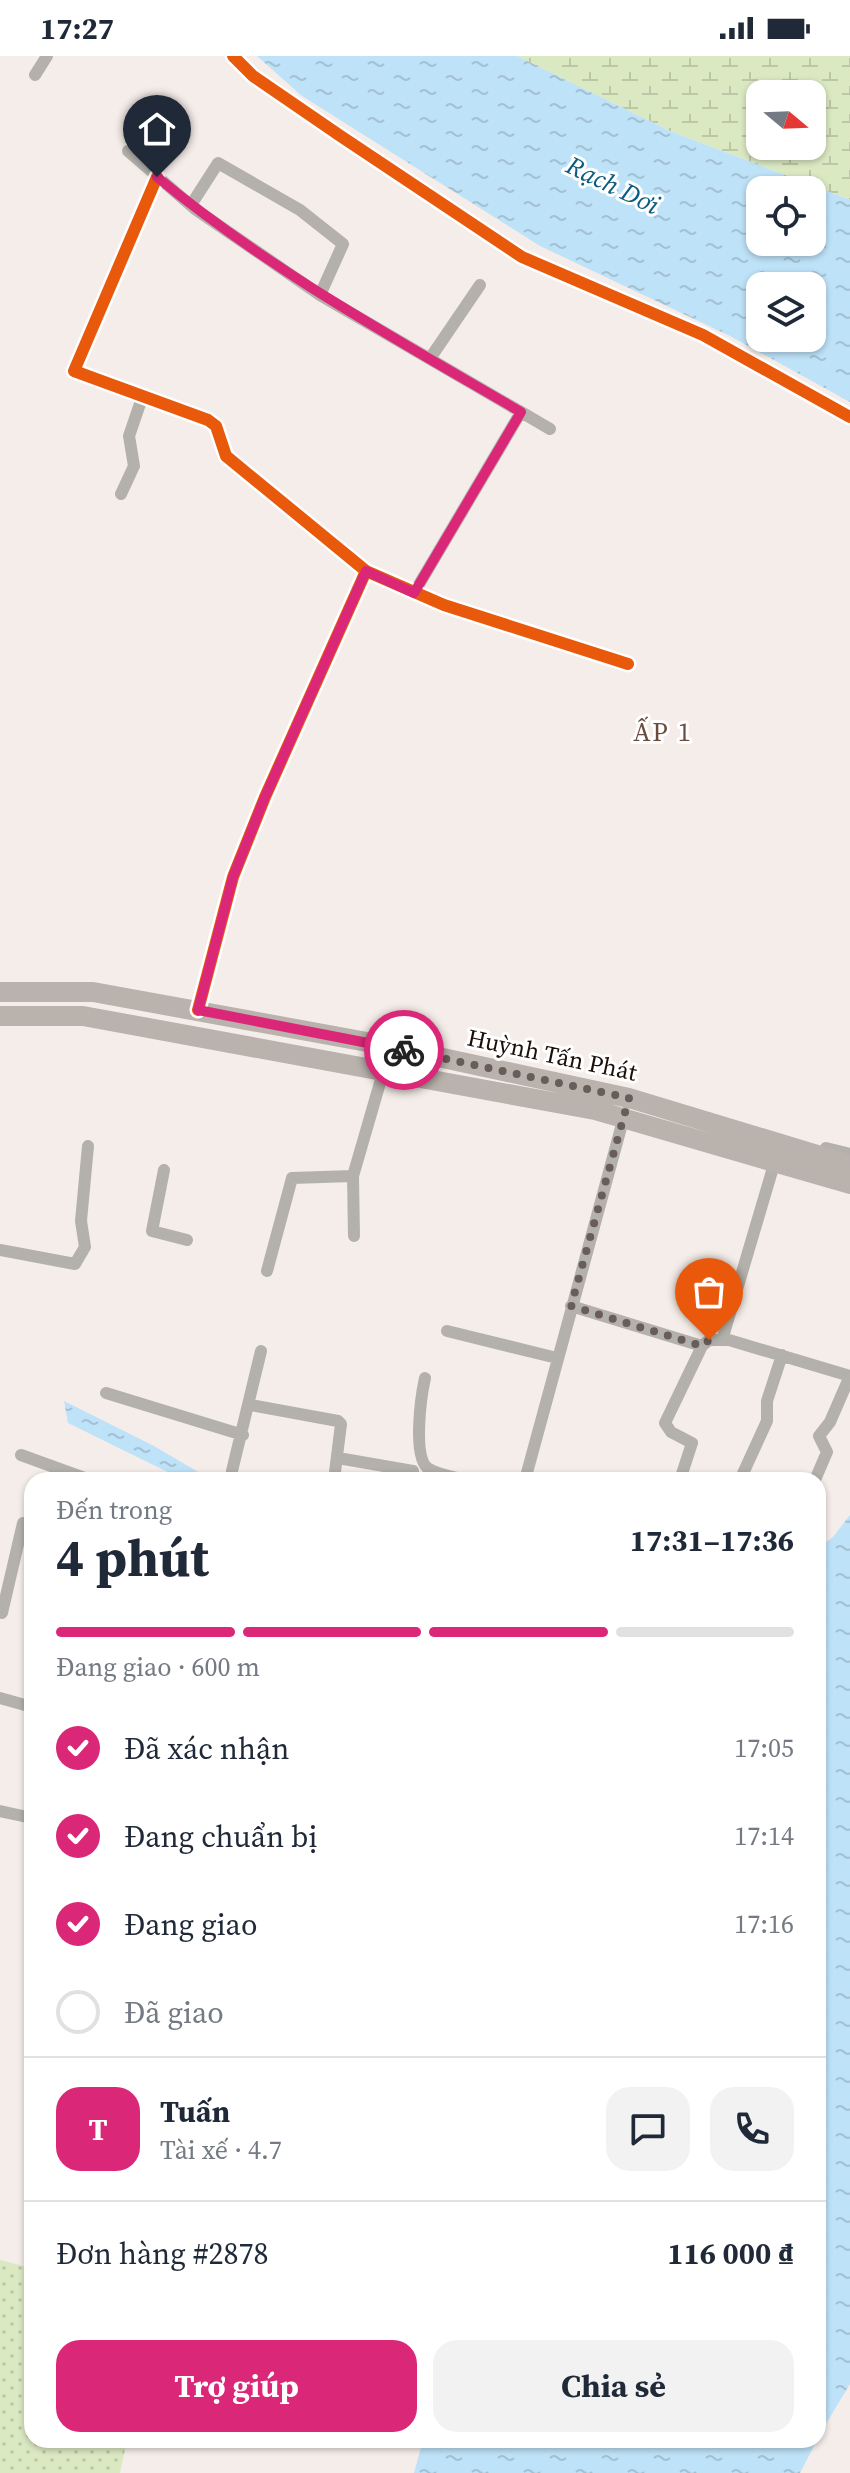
<!DOCTYPE html>
<html lang="vi">
<head>
<meta charset="utf-8">
<style>
	body { margin:0; font-family:"Source Serif 4",serif; background:#f2f2f3; color:#1f2937; height:100vh; display:flex; flex-direction:column; font-size:30px; white-space:nowrap }
	* { box-sizing:border-box; margin:0 }
	p { font-size:26px; color:#747a83 }
	.icon { flex:none; width:44px; height:44px; fill:none; stroke:currentColor; stroke-width:2; stroke-linecap:round; stroke-linejoin:round }
	.map { position:relative; flex:1; overflow:hidden }
	.drawer { position:absolute; left:24px; top:1416px; width:802px; height:976px; display:flex; flex-direction:column; background:#fff; border-radius:24px; box-shadow:0 2px 6px #0004 }
	.drawer>* { flex:none }
	.needle { width:52px; rotate:109deg }
	.buttons { position:absolute; left:746px; top:24px; display:grid; gap:16px }
	.buttons a { display:grid; place-items:center; width:80px; height:80px; border-radius:16px; background:#fff; box-shadow:0 2px 6px #0004; font-size:40px }
	.pin { position:absolute; display:grid; place-items:center; width:68px; height:68px; color:#fff; margin:-82px -34px; border-radius:50% 50% 50% 0; rotate:-45deg; box-shadow:0 0 8px #0007 }
	.pin .icon { rotate:45deg }
	.courier { position:absolute; display:grid; place-items:center; width:80px; height:80px; margin:-40px; border:6px solid #db2777; border-radius:50%; background:#fff; color:#222; box-shadow:0 2px 10px #0007 }
	.overview em { font-style:normal; font-weight:700 }
	.overview div { display:flex; flex-direction:column-reverse }
	.overview { display:flex; align-items:center; justify-content:space-between; height:136px; padding:0 32px }
	h1 { font-size:52px; font-weight:700; line-height:60px }
	.bar { display:grid; grid-template-columns:repeat(4,1fr); gap:12px 8px; align-content:center; height:96px; padding:0 32px }
	.bar i { height:10px; border-radius:6px; background:#e0e1e3 }
	.bar .active { background:#db2777 }
	.bar p { grid-column:span 4 }
	.line { display:flex; align-items:center; gap:20px; padding:0 32px; border-top:2px solid #e0e1e3 }
	.line div { flex:1 }
	.round { display:grid; place-items:center; flex:none; width:84px; height:84px; border-radius:24px; background:#f2f2f3 }
	ol { padding:0 32px; list-style:none }
	li { display:flex; align-items:center; gap:24px; height:88px }
	li p { margin-inline-start:auto }
	li .icon { padding:8px; border-radius:50%; background:#db2777; color:#fff; stroke-width:4 }
	li:last-child { color:#747a83 }
	li i { width:44px; height:44px; border:4px solid #e0e1e3; border-radius:50% }
	.cta { display:flex; gap:16px; margin-top:auto; padding:16px 32px }
	.cta a { flex:1; height:92px; border-radius:24px; background:#db2777; color:#fff; font-size:32px; font-weight:700; line-height:92px; text-align:center }
	.cta a+a { background:#f2f2f3; color:#1f2937 }
	.status { display:flex; justify-content:space-between; align-items:center; height:56px; padding:0 40px; background:#fff; direction:ltr }
	.status svg { height:22px; fill:currentColor }
	.map>svg:first-child { display:block }
	.grass { fill:url(#grass-dots) }
	.wetland { fill:url(#wetland-marsh); fill-rule:evenodd }
	.water { fill:url(#water-ripples); fill-rule:evenodd }
	.lines { fill:none; stroke-linecap:round; stroke-linejoin:round }
	.street { stroke:#b4b1ac; stroke-width:12 }
	.primary { stroke:#b9b2ad; stroke-width:20 }
	.cycleway-casing { stroke:#fff; stroke-width:17 }
	.cycleway { stroke:#e8590c; stroke-width:12 }
	.done { stroke:#685d58; stroke-width:8; stroke-dasharray:0 14.4 }
	.route { stroke:#db2777; stroke-width:10 }
	.labels { text-anchor:middle; stroke-width:6; stroke-linejoin:round; paint-order:stroke }
	.street-label { font-size:24px; fill:#1c0f0a; stroke:#fff }
	.water-label { font-size:26px; font-style:italic; fill:#0c5c80; stroke:#fff }
	.neighbourhood-label { font-size:26px; letter-spacing:2px; fill:#6b4b3d; stroke:#fff }
</style>
</head>
<body>
<div class="status"><b>17:27</b><svg viewBox="0 0 49 12"><path d="M0 12V9h3v3zM5 12V6h3v6zM10 12V3h3v9zM15 12V0h3v12zM26 1h20v11H26zM47 4h2v5h-2z"/></svg></div>
<div class="map">
<svg width="850" height="2417" viewBox="0 0 850 2417">
	<defs>
		<pattern id="grass-dots" width="8" height="8" patternUnits="userSpaceOnUse" patternTransform="scale(2)"><rect width="8" height="8" fill="#dbe9c3"/><path d="M2 2h.1M6 6h.1" fill="none" stroke="#bbc7a6" stroke-width="1.8" stroke-linecap="round"/></pattern>
		<pattern id="wetland-marsh" width="20" height="14" patternUnits="userSpaceOnUse" patternTransform="scale(2)"><rect width="20" height="14" fill="#dbe9c3"/><path d="M1 5h8M5 5V1M11 12h8M15 12V8" fill="none" stroke="#bbc7a6"/></pattern>
		<pattern id="water-ripples" width="26" height="14" patternUnits="userSpaceOnUse" patternTransform="scale(2)"><rect width="26" height="14" fill="#bee2f8"/><path d="M2 4q2-2 4 0t4 0M15 11q2-2 4 0t4 0" fill="none" stroke="#a3c1d3"/></pattern>
	</defs>
	<rect width="100%" height="100%" fill="#f5ede9"/>
	<path class="grass" d="M0,2204L32,2212V2384H127L120,2417H0Z"/>
	<path class="wetland" d="M517,0H850V144L670,75ZM760,38H812V90H760Z"/>
	<path class="water" d="M257,0H517L670,75L850,144V346L730,280L540,190L302,40ZM812,134V186H760V134ZM760,230H812V282H760Z
		M64,1345L154,1390L212,1424H184L68,1367Z
		M850,1459V2328L818,2381V1492L833,1481Z
		M423,2384H817L800,2417H414Z"/>
	<g class="lines">
		<path class="street" d="M233,0L253,20L339,79L522,201L703,279L850,361
			M35,19L47,0
			M128,95L195,153L320,239L521,356L414,537
			M157,121L74,315L208,364L216,370L226,400L366,515L444,549L628,608
			M191,149L218,107L300,154L343,188L320,239
			M431,301L480,229
			M521,356L550,373
			M121,438L134,410L129,380L143,339
			M198,954L233,821L265,741L366,515
			M826,1092L850,1098
			M164,1114L152,1175L187,1184
			M353,1120L354,1180
			M0,1194L75,1208L85,1191L81,1165L88,1090
			M267,1215L292,1122L353,1120L384,1013
			M571,1250L702,1290L709,1284H729L850,1320L830,1366L819,1380L827,1396L815,1424
			M447,1275L557,1302
			M722,1284L775,1105
			M425,1322C421,1340 412,1403 429,1413C439,1419 454,1421 465,1424
			M106,1337L243,1379
			M251,1349L338,1365L341,1368L334,1424
			M21,1399L90,1424
			M338,1402L413,1415L414,1424
			M232,1415L261,1295
			M525,1424L625,1057
			M680,1424L692,1387L671,1376L665,1367L702,1290
			M740,1424L767,1365V1345L782,1299
			M2,1557L23,1467
			M0,1642L32,1651
			M0,1755L32,1762"/>
		<path class="primary" d="M0,936H93L378,988L629,1042L850,1109
			M0,960H83L595,1054L850,1128"/>
		<g class="cycleway-casing">
			<path id="cycleway" d="M233,0L253,20L339,79L522,201L703,279L850,361
				M157,121L74,315L208,364L216,370L226,400L366,515L444,549L628,608
				M198,954L233,821L265,741L366,515"/>
		</g>
		<use href="#cycleway" class="cycleway"/>
	</g>
	<g class="lines">
		<path class="done" d="M404,994L629,1042L571,1250L702,1290L709,1284"/>
		<path class="route" d="M157,121C268,213 396,283 521,356L414,537L366,515L265,741L233,821L198,954L404,994"/>
	</g>
	<g class="labels">
		<g class="street-label">
			<text transform="translate(552 999) rotate(12)" y="8">Huỳnh Tấn Phát</text>
		</g>
		<g class="water-label">
			<text transform="translate(613 129) rotate(26)" y="9">Rạch Dơi</text>
		</g>
		<g class="neighbourhood-label">
			<text x="663" y="685">ẤP 1</text>
		</g>
	</g>
</svg>
<div class="buttons">
<a><svg class="needle" viewBox="-14 -14 28 28"><path d="M0-13l5 13h-10z" fill="#e53935"/><path d="M0 13l5-13h-10z" fill="#747a83"/></svg></a>
<a><svg class="icon" aria-label="locate" viewBox="0 0 24 24"><circle cx="12" cy="12" r="6"/><path d="M12 2v4M12 18v4M2 12h4M18 12h4"/></svg></a>
<a><svg class="icon" aria-label="layers" viewBox="0 0 24 24"><path d="M12 4l9 5-9 5-9-5zM3 14l9 5 9-5"/></svg></a>
</div>
<div class="pin" style="left:709px;top:1284px;background:#ea580c"><svg class="icon" aria-label="bag" viewBox="0 0 24 24"><path d="M5 8h14l-1 12H6zM9 8a3 3 0 0 1 6 0"/></svg></div>
<div class="pin" style="left:157px;top:121px;background:#1f2937"><svg class="icon" aria-label="home" viewBox="0 0 24 24"><path d="M3 11l9-7 9 7M6 9v11h12V9"/></svg></div>
<div class="courier" style="left:404px;top:994px"><svg class="icon" aria-label="bike" viewBox="0 0 24 24"><circle cx="6" cy="16" r="4"/><circle cx="18" cy="16" r="4"/><path d="M6 16l4-8h5l3 8M10 8l3 8H6M13 5h3"/></svg></div>
<section class="drawer">
<div class="overview"><div><h1>4 phút</h1><p>Đến trong</p></div><em>17:31–17:36</em></div>
<div class="bar"><i class="active"></i><i class="active"></i><i class="active"></i><i></i><p>Đang giao · 600 m</p></div>
<ol>
<li><svg class="icon" aria-label="check" viewBox="0 0 24 24"><path d="M5 12l5 5 9-10"/></svg>Đã xác nhận<p>17:05</p></li>
<li><svg class="icon" aria-label="check" viewBox="0 0 24 24"><path d="M5 12l5 5 9-10"/></svg>Đang chuẩn bị<p>17:14</p></li>
<li><svg class="icon" aria-label="check" viewBox="0 0 24 24"><path d="M5 12l5 5 9-10"/></svg>Đang giao<p>17:16</p></li>
<li><i></i>Đã giao</li>
</ol>
<div class="line" style="height:144px"><b class="round" style="background:#db2777;color:#fff">T</b><div><b>Tuấn</b><p>Tài xế · 4.7</p></div><a class="round"><svg class="icon" aria-label="chat" viewBox="0 0 24 24"><path d="M4 5h16v11H9l-5 4z"/></svg></a><a class="round"><svg class="icon" aria-label="phone" viewBox="0 0 24 24"><path d="M5 4h4l2 5-3 2q2 4 5 5l2-3 5 2v4C11 20 4 13 5 4z"/></svg></a></div>
<div class="line" style="height:104px"><div>Đơn hàng #2878</div><b>116 000 ₫</b></div>
<div class="cta"><a>Trợ giúp</a><a>Chia sẻ</a></div>
</section>
</div>
</body>
</html>
